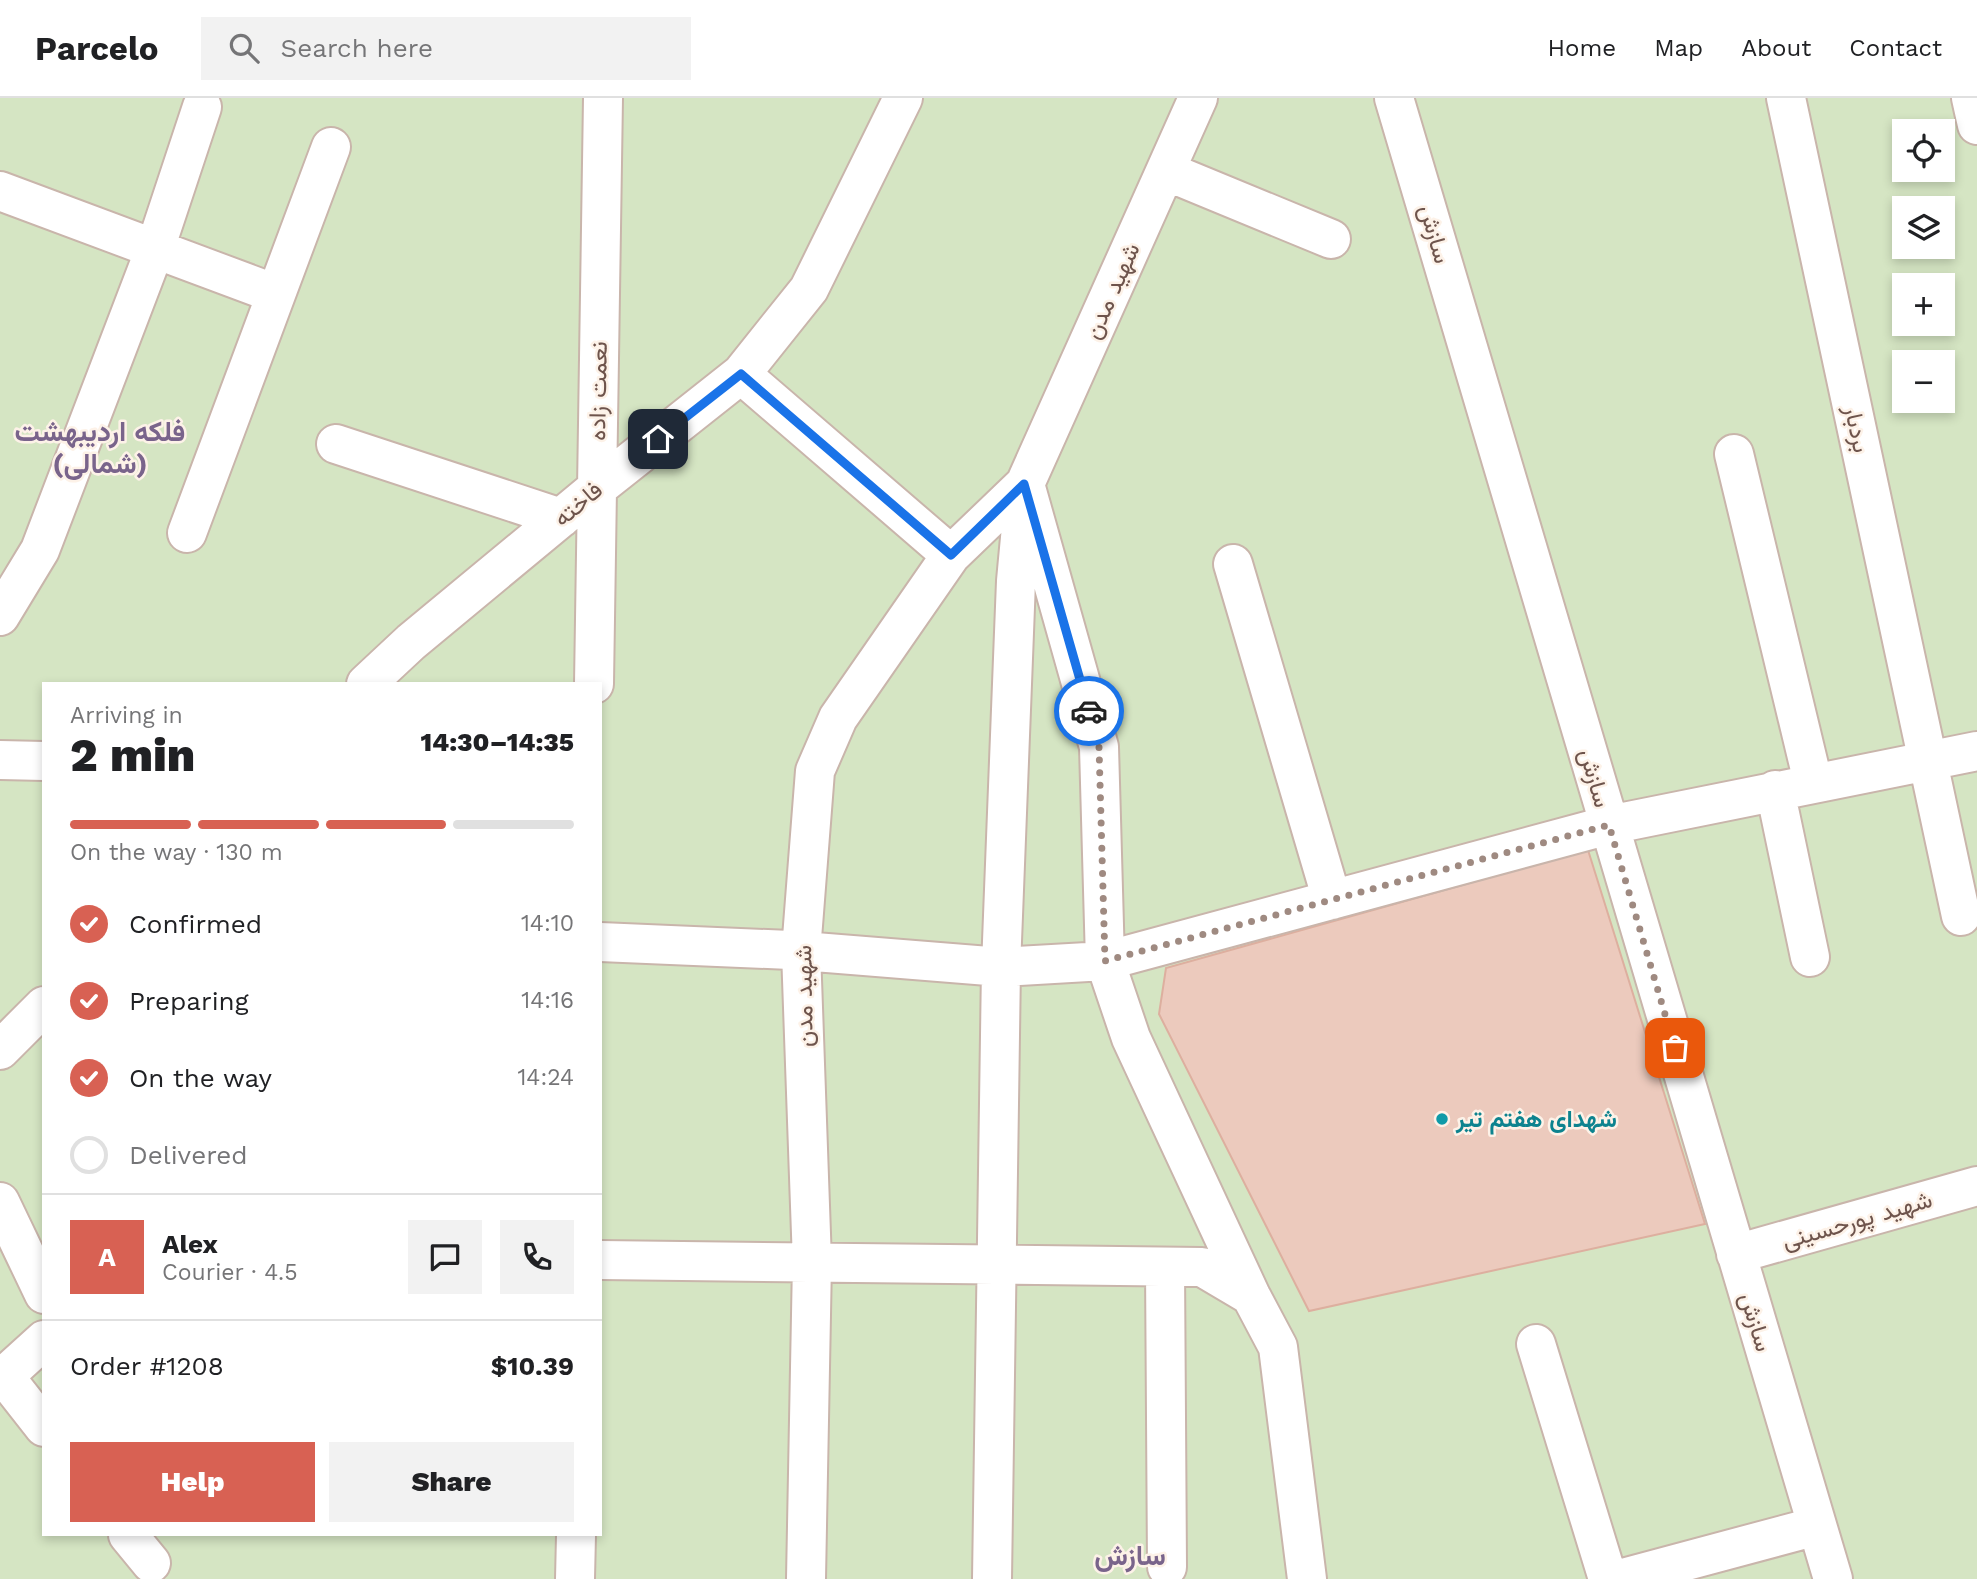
<!DOCTYPE html>
<html lang="en">
<head>
<meta charset="utf-8">
<style>
	body { margin:0; font-family:"Work Sans",Vazirmatn,sans-serif; background:#f2f2f2; color:#202124; height:100vh; display:flex; flex-direction:column; font-size:26px; white-space:nowrap }
	* { box-sizing:border-box; margin:0 }
	p { font-size:23px; color:#757577 }
	.icon { flex:none; width:38px; height:38px; fill:none; stroke:currentColor; stroke-width:2; stroke-linecap:round; stroke-linejoin:round }
	.map { position:relative; flex:1; overflow:hidden }
	.details { position:absolute; left:42px; top:584px; width:560px; height:854px; display:flex; flex-direction:column; background:#fff; border-radius:0px; box-shadow:0 4px 10px #0003 }
	.details>* { flex:none }
	.buttons { position:absolute; left:1892px; top:21px; display:grid; gap:14px }
	.buttons a { display:grid; place-items:center; width:63px; height:63px; border-radius:0px; background:#fff; box-shadow:0 4px 10px #0003; font-size:35px }
	.pin { position:absolute; display:grid; place-items:center; width:60px; height:60px; color:#fff; margin:-30px; border-radius:14px; box-shadow:0 4px 10px #0006 }
	.courier { position:absolute; display:grid; place-items:center; width:70px; height:70px; margin:-35px; border:5px solid #1a73e8; border-radius:50%; background:#fff; color:#222; box-shadow:0 2px 9px #0007 }
	.head em { font-style:normal; font-weight:800 }
	.head div { display:flex; flex-direction:column-reverse }
	.head { display:flex; align-items:center; justify-content:space-between; height:119px; padding:0 28px }
	h1 { font-size:46px; font-weight:800; line-height:52px }
	.bar { display:grid; grid-template-columns:repeat(4,1fr); gap:10px 7px; align-content:center; height:84px; padding:0 28px }
	.bar i { height:9px; border-radius:5px; background:#e0e0e0 }
	.bar .active { background:#d86153 }
	.bar p { grid-column:span 4 }
	.line { display:flex; align-items:center; gap:18px; padding:0 28px; border-top:2px solid #e0e0e0 }
	.line div { flex:1 }
	.round { display:grid; place-items:center; flex:none; width:74px; height:74px; border-radius:0px; background:#f2f2f2 }
	ol { padding:0 28px; list-style:none }
	li { display:flex; align-items:center; gap:21px; height:77px }
	li p { margin-inline-start:auto }
	li .icon { padding:7px; border-radius:50%; background:#d86153; color:#fff; stroke-width:4 }
	li:last-child { color:#757577 }
	li i { width:38px; height:38px; border:4px solid #e0e0e0; border-radius:50% }
	.button { display:flex; gap:14px; margin-top:auto; padding:14px 28px }
	.button a { flex:1; height:80px; border-radius:0px; background:#d86153; color:#fff; font-size:28px; font-weight:800; line-height:80px; text-align:center }
	.button a+a { background:#f2f2f2; color:#202124 }
	header { display:flex; align-items:center; gap:42px; box-sizing:border-box; height:98px; padding:0 35px; background:#fff; border-bottom:2px solid #e0e0e0 }
	header strong { font-size:33px }
	nav { display:flex; gap:38px; margin-inline-start:auto; font-size:24px }
	.search { width:490px; height:63px; background:#f2f2f2; display:flex; align-items:center; gap:18px; box-sizing:border-box; padding:0 24px; border-radius:0px; color:#757577; font-size:26px }
	.map>svg:first-child { display:block }
	.green { fill:#d5e5c3; fill-rule:evenodd }
	.building { fill:#eccabd; stroke:#ddaf9f; stroke-width:2 }
	.lines { fill:none; stroke-linecap:round; stroke-linejoin:round }
	.minor-casing { stroke:#c9b5ab; stroke-width:42 }
	.minor { stroke:#fff; stroke-width:38 }
	.done { stroke:#9f8a81; stroke-width:7; stroke-dasharray:0 12.6 }
	.route { stroke:#1a73e8; stroke-width:9 }
	.culture-dot { fill:#0f9aa8; stroke:#fdf2e8; stroke-width:2.5 }
	.labels { text-anchor:middle; stroke-width:5; stroke-linejoin:round; paint-order:stroke }
	.street-label { font-size:24px; fill:#6e544c; stroke:#fdf2e8 }
	.culture-label { font-size:24px; font-weight:bold; fill:#0d838f; stroke:#fdf2e8; text-anchor:start }
	.quarter-label { font-size:28px; font-weight:bold; fill:#79648b; stroke:#fdf2e8 }
</style>
</head>
<body>
<header>
<strong>Parcelo</strong>
<div class="search"><svg class="icon" aria-label="search" viewBox="0 0 24 24"><circle cx="10" cy="10" r="6"/><path d="M15 15l6 6"/></svg>Search here</div>
<nav><a>Home</a><a>Map</a><a>About</a><a>Contact</a></nav>
</header>
<div class="map">
<svg width="1977" height="1481" viewBox="0 0 1977 1481">
	<rect width="100%" height="100%" fill="#f9eee3"/>
	<path class="green" d="M0,0H1977V1481H0ZM1904,33H1942V72H1904ZM1904,110H1942V149H1904ZM1904,187H1942V226H1904ZM1904,264H1942V303H1904ZM44,586H600V1437H44Z"/>
	<path class="building" d="M1588,752L1705,1126L1309,1213L1159,916L1166,870Z"/>
	<g class="lines">
		<g class="minor-casing">
			<path id="minor" d="M1394,0L1833,1481
				M1786,0L1961,818
				M1971,0L1977,27
				M1166,73L1331,141
				M0,93L276,196
				M741,276L951,457
				M336,346L561,420
				M1734,356L1813,684
				M187,435L331,49
				M1233,466L1332,802
				M0,518L40,452L155,151L202,9
				M366,586L411,544L597,390L741,276L809,191L903,0
				M594,586L603,0
				M0,662L44,663
				M1775,692L1810,859
				M600,844L790,852L1001,869L1105,863L1609,727L1977,653
				M0,952L44,908
				M0,1104L44,1196
				M1736,1156L1977,1088
				M600,1162L1202,1169L1251,1198
				M1165,1169L1167,1469
				M1536,1246L1608,1481
				M4,1278L44,1329
				M0,1282L44,1242
				M128,1437L151,1465
				M575,1481L576,1437
				M806,1481L812,1164L801,853L815,673L838,620L951,457L1025,386L1099,649L1105,863L1131,940L1251,1198L1278,1249L1307,1481
				M992,1481L1001,869L1016,483L1025,386L1198,0
				M1619,1481L1817,1428"/>
		</g>
		<use href="#minor" class="minor"/>
	</g>
	<g class="lines">
		<path class="done" d="M1089,613L1099,649L1105,863L1609,727L1675,950"/>
		<path class="route" d="M658,341L741,276L951,457L1024,386L1089,613"/>
	</g>
	<circle class="culture-dot" cx="1442" cy="1021" r="7"/>
	<g class="labels">
		<g class="street-label">
			<text transform="translate(1435 136) rotate(74)" y="8">سازش</text>
			<text transform="translate(1112 193) rotate(-66)" y="8">شهید مدن</text>
			<text transform="translate(598 293) rotate(-89)" y="8">نعمت زاده</text>
			<text transform="translate(1857 331) rotate(78)" y="8">بردبار</text>
			<text transform="translate(578 406) rotate(-40)" y="8">فاخته</text>
			<text transform="translate(1595 680) rotate(74)" y="8">سازش</text>
			<text transform="translate(804 898) rotate(-91)" y="8">شهید مدن</text>
			<text transform="translate(1857 1122) rotate(-16)" y="8">شهید پورحسینی</text>
			<text transform="translate(1756 1224) rotate(73)" y="8">سازش</text>
		</g>
		<g class="culture-label">
			<text x="1456" y="1029">شهدای هفتم تیر</text>
		</g>
		<g class="quarter-label">
			<text x="100" y="343">فلکه اردیبهشت<tspan x="100" dy="32">(شمالی)</tspan></text>
			<text x="1130" y="1467">سازش</text>
		</g>
	</g>
</svg>
<div class="buttons">
<a><svg class="icon" aria-label="locate" viewBox="0 0 24 24"><circle cx="12" cy="12" r="6"/><path d="M12 2v4M12 18v4M2 12h4M18 12h4"/></svg></a>
<a><svg class="icon" aria-label="layers" viewBox="0 0 24 24"><path d="M12 4l9 5-9 5-9-5zM3 14l9 5 9-5"/></svg></a>
<a>+</a>
<a>−</a>
</div>
<div class="pin" style="left:1675px;top:950px;background:#ea580c"><svg class="icon" aria-label="bag" viewBox="0 0 24 24"><path d="M5 8h14l-1 12H6zM9 8a3 3 0 0 1 6 0"/></svg></div>
<div class="pin" style="left:658px;top:341px;background:#1f2937"><svg class="icon" aria-label="home" viewBox="0 0 24 24"><path d="M3 11l9-7 9 7M6 9v11h12V9"/></svg></div>
<div class="courier" style="left:1089px;top:613px"><svg class="icon" aria-label="car" viewBox="0 0 24 24"><path d="M5 17H2v-5l4-1 3-4h7l3 4 3 1v5h-3M9 17h6M6 11h13"/><circle cx="7" cy="17" r="2"/><circle cx="17" cy="17" r="2"/></svg></div>
<section class="details">
<div class="head"><div><h1>2 min</h1><p>Arriving in</p></div><em>14:30–14:35</em></div>
<div class="bar"><i class="active"></i><i class="active"></i><i class="active"></i><i></i><p>On the way · 130 m</p></div>
<ol>
<li><svg class="icon" aria-label="check" viewBox="0 0 24 24"><path d="M5 12l5 5 9-10"/></svg>Confirmed<p>14:10</p></li>
<li><svg class="icon" aria-label="check" viewBox="0 0 24 24"><path d="M5 12l5 5 9-10"/></svg>Preparing<p>14:16</p></li>
<li><svg class="icon" aria-label="check" viewBox="0 0 24 24"><path d="M5 12l5 5 9-10"/></svg>On the way<p>14:24</p></li>
<li><i></i>Delivered</li>
</ol>
<div class="line" style="height:126px"><b class="round" style="background:#d86153;color:#fff">A</b><div><b>Alex</b><p>Courier · 4.5</p></div><a class="round"><svg class="icon" aria-label="chat" viewBox="0 0 24 24"><path d="M4 5h16v11H9l-5 4z"/></svg></a><a class="round"><svg class="icon" aria-label="phone" viewBox="0 0 24 24"><path d="M5 4h4l2 5-3 2q2 4 5 5l2-3 5 2v4C11 20 4 13 5 4z"/></svg></a></div>
<div class="line" style="height:91px"><div>Order #1208</div><b>$10.39</b></div>
<div class="button"><a>Help</a><a>Share</a></div>
</section>
</div>
</body>
</html>
